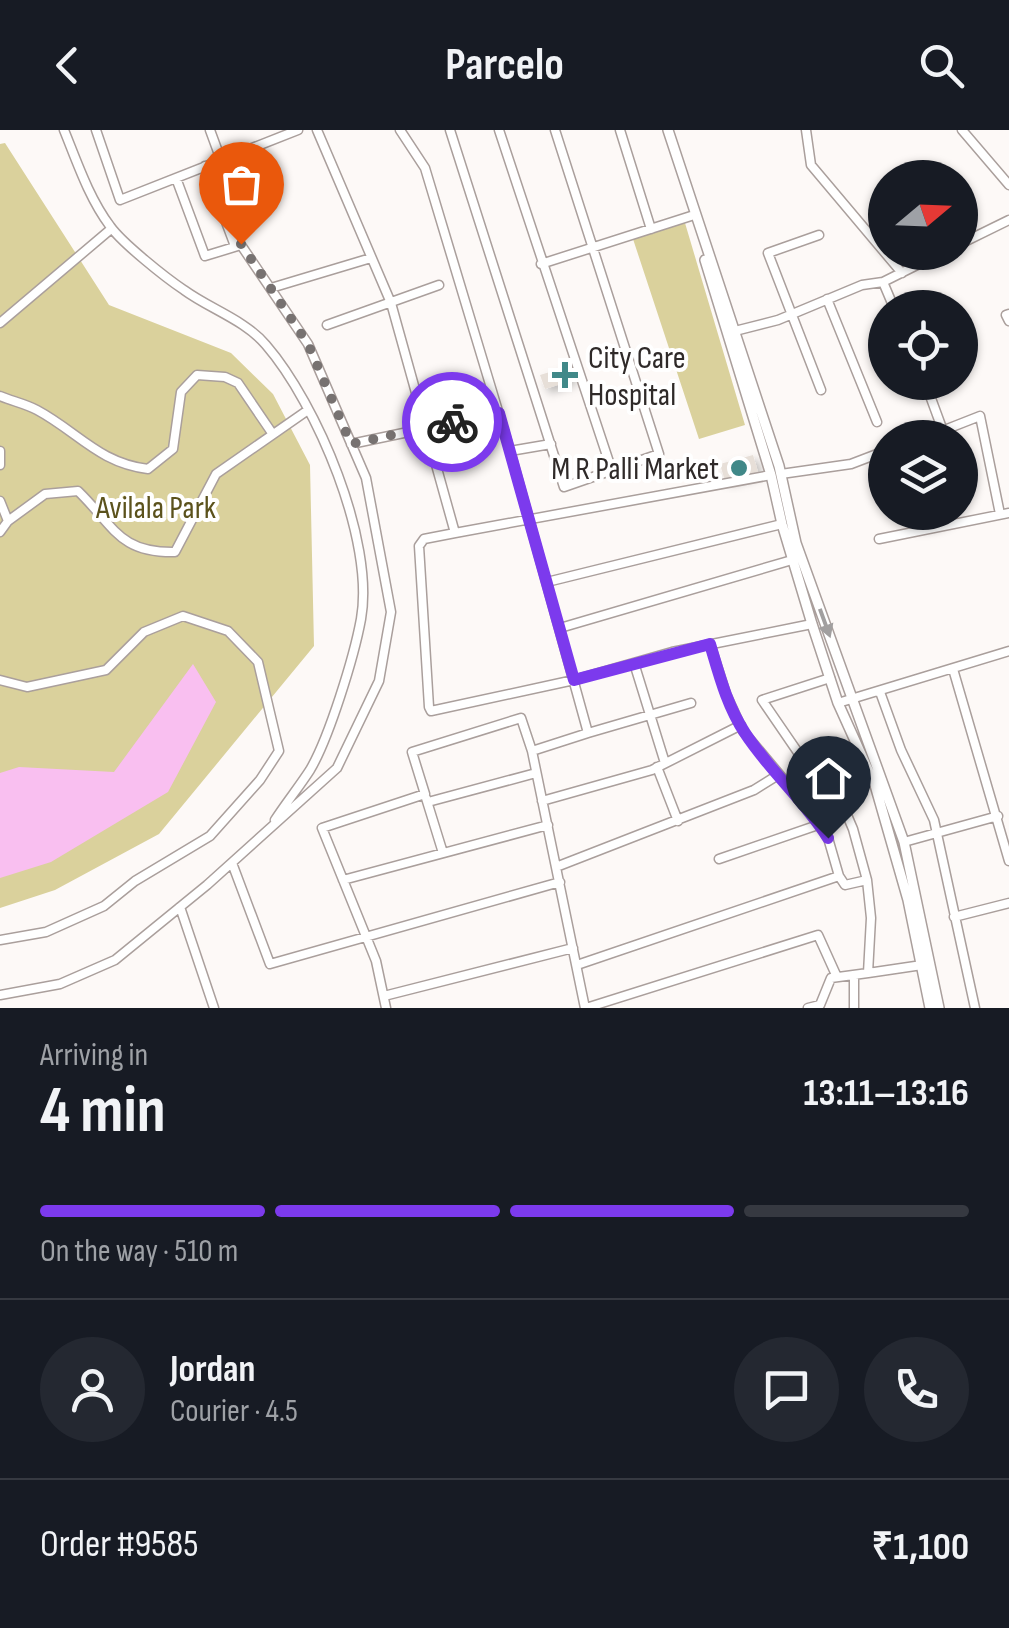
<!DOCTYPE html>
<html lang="en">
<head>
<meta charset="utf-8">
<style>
	body { margin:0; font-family:"Sofia Sans Condensed",sans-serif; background:#242831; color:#f1f3f6; height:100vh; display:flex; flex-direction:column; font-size:38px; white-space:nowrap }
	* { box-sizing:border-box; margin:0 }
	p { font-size:32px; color:#9ea1a6 }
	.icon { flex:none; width:55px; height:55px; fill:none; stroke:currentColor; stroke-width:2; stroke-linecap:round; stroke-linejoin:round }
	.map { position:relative; height:878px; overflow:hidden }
	.details { display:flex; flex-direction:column; background:#171b24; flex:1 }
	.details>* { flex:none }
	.needle { width:65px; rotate:71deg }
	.controls { position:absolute; left:868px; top:30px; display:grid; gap:20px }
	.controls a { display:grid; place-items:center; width:110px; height:110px; border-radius:50%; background:#171b24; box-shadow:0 2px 8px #0004; font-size:50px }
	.pin { position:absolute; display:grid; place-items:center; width:85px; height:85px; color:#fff; margin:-102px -42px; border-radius:50% 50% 50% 0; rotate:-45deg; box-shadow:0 0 10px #0007 }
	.pin .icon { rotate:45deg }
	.courier { position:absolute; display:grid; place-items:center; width:100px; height:100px; margin:-50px; border:8px solid #7c3aed; border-radius:50%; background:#fff; color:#222; box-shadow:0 2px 12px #0007 }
	.overview em { font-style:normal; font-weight:700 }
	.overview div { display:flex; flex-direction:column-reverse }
	.overview { display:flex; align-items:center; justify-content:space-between; height:170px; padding:0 40px }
	h1 { font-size:65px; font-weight:700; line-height:75px }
	.bar { display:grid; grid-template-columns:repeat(4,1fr); gap:15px 10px; align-content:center; height:120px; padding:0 40px }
	.bar i { height:12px; border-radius:8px; background:#363941 }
	.bar .current { background:#7c3aed }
	.bar p { grid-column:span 4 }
	.line { display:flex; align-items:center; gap:25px; padding:0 40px; border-top:2px solid #363941 }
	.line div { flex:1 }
	.round { display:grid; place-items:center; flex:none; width:105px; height:105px; border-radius:52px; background:#242831 }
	header { display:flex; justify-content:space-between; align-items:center; height:130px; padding:0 40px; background:#171b24; font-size:45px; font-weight:700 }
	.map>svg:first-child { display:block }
	.green { fill:#dad19c }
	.water { fill:#f9bff0 }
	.building { fill:#e7dfd8; filter:url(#shadow) }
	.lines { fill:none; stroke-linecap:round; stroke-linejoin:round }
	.minor-casing { stroke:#aa9f9c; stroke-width:11 }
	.tertiary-casing { stroke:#aa9f9c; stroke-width:12 }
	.minor { stroke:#fff; stroke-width:8 }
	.tertiary { stroke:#fff; stroke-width:9 }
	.oneway { fill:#a19f9f }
	.done { stroke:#777271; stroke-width:10; stroke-dasharray:0 18 }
	.route { stroke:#7c3aed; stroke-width:12 }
	.poi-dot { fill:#408888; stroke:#fff; stroke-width:4 }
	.labels { text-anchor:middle; stroke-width:8; stroke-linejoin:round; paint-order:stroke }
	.poi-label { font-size:32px; fill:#2f2a29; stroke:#fff; text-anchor:start }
	.park-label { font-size:32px; fill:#5b521c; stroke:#fff }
</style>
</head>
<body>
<header><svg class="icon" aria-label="back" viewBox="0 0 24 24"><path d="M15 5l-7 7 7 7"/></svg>Parcelo<svg class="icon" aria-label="search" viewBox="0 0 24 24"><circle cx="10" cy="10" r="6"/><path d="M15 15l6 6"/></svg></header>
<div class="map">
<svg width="1009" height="878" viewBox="0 0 1009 878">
	<defs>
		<filter id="shadow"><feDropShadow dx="4.5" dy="4.5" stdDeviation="5" flood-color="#0004"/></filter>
	</defs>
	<rect width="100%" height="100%" fill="#fdf9f7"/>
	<path class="green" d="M5,13L109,175L231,223L273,264L310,335L314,516L159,704L55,760L0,778V14Z
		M685,93L745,295L699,309L633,109Z"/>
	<path class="water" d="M193,534L216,572L168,662L51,732L0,748V643L19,637L114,642Z"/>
	<path class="building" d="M569,236L573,250L545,259L540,245Z
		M753,325L758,342L725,351L720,334Z"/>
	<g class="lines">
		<g class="minor-casing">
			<path id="minor" d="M64,0C77,32 89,68 110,96C122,113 166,148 184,160C210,179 245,190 266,215C317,274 375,411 361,489C354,527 329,608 310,640C299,657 286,673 275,690
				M96,0L120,70L298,0
				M210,0L221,30
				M317,0L391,173L455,403L771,345
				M400,0L425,38L510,321L551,314
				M450,0L564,357L659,324L555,0
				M499,0L612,341
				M620,0L651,99
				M806,0L811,35L902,143
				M962,0L1009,55
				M205,36L235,116
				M819,105L768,123L821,260
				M960,114L1009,90
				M541,134L691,86
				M271,158L371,128
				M827,169L877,292
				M894,178L883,152L943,122
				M1009,184L1006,185L1009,191
				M0,193L111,99
				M327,195L439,155
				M731,202L778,190L862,155L883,152
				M925,252L943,301
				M0,266C12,271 26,274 37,280C78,302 99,333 148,339L173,319L181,262L197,245L225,247L238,253L272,303
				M924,308L980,286L1000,384
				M351,314L499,283
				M0,321V335
				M510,321L588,603L532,621L585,878
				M781,344L851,334L885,321
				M0,371L8,391L0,402
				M8,391L45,364L78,361C115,397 119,423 175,422L216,344L308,280
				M455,403L424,409L419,416L429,577L431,581L574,550L672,522L812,494
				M879,409L1009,383
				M547,452L782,394
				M560,498L792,430
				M634,533L665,633
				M953,539L1009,731
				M830,548L762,570L810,640L828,674L847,685L853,699L867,750L871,788L868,843L922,835
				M0,550L27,557L106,540L144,502L183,486L228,501L258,532L279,621L260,650L210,706L135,751L104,776L46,802L0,810
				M880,562L901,620L934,690L975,878
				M838,573L1009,521
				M588,603L691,573
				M657,637L678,691
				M426,668L443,723
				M542,671L652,640L741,595
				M428,672L536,643
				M904,712L998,686
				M719,729L847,685
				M232,733L270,834L560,752
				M556,737L754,660L778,645
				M839,746L845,755L867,750
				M343,750L548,695
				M180,777L214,878
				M954,787L1009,773
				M577,835L839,746L828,708L811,682L743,601L726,564L710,514
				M0,865L60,854L115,830L207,755L337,638L379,551L391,482L366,348L308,214L241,115L205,126L176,48
				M384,866L573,818
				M386,878L376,831L322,698L425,664L412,622L521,588L532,621
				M586,878L818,805L837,847
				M808,878L820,875L831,848L868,843
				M854,878V845"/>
		</g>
		<g class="tertiary-casing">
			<path id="tertiary" d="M668,0L779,336L796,413L904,712L939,878
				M705,130L771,345L782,394L812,494L838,573L875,655L908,770L930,878"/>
		</g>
		<use href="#minor" class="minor"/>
		<use href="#tertiary" class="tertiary"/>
	</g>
	<defs><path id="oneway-solid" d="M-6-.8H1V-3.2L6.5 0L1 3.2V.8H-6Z" transform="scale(2.5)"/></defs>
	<use class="oneway" href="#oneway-solid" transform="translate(825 493) rotate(70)"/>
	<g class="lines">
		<path class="done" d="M241,114L308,214L351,314L452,292"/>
		<path class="route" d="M452,292L499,283L574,550L710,514C719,544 727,576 745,603C769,640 804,670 828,708"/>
	</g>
	<g class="poi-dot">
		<path d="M560 230h10v10h10v10h-10v10h-10v-10h-10v-10h10z"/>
		<circle cx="739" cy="338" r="10"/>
	</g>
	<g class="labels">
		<g class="poi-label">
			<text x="588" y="238">City Care<tspan x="588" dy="37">Hospital</tspan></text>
			<text x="719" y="349" text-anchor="end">M R Palli Market</text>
		</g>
		<g class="park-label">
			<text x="156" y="388">Avilala Park</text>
		</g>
	</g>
</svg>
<div class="controls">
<a><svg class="needle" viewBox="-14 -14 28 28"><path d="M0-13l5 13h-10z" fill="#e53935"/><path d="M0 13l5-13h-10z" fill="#9ea1a6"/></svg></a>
<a><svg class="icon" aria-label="locate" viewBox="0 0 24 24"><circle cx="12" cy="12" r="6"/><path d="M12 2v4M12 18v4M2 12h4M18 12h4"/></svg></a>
<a><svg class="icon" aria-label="layers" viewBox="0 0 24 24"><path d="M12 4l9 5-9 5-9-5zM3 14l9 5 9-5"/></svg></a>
</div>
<div class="pin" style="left:241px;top:114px;background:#ea580c"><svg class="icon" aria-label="bag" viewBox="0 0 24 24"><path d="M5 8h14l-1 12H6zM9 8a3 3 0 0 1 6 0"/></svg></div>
<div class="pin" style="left:828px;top:708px;background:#1f2937"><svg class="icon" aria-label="home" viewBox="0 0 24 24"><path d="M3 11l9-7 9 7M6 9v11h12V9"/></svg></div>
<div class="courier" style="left:452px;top:292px"><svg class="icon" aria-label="bike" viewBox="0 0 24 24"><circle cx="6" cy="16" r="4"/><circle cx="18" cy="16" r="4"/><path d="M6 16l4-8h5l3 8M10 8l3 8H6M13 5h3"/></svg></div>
</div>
<section class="details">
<div class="overview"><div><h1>4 min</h1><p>Arriving in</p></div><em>13:11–13:16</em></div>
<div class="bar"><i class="current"></i><i class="current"></i><i class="current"></i><i></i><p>On the way · 510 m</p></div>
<div class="line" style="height:180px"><a class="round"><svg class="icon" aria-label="person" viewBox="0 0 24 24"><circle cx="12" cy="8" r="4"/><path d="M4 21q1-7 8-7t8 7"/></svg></a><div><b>Jordan</b><p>Courier · 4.5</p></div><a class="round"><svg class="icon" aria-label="chat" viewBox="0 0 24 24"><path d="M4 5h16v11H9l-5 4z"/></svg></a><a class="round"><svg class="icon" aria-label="phone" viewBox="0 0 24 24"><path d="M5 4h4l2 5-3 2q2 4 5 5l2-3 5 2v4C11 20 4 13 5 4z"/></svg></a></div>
<div class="line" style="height:130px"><div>Order #9585</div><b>₹1,100</b></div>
</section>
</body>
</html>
